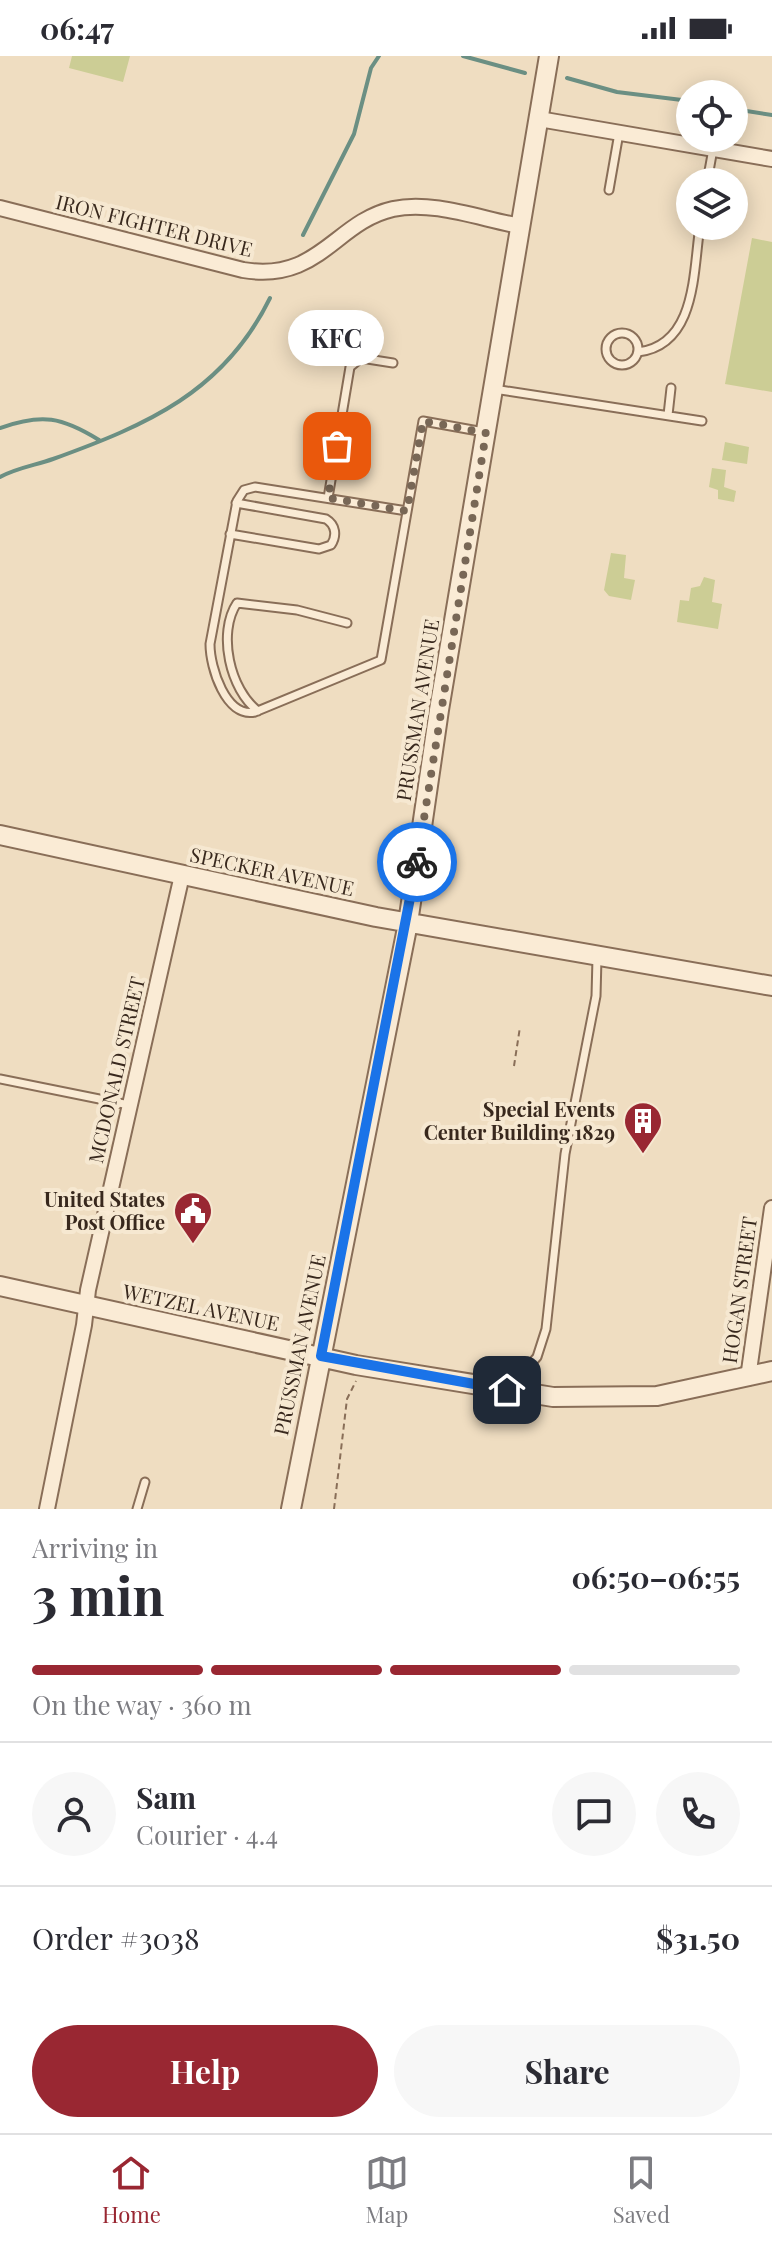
<!DOCTYPE html>
<html lang="en">
<head>
<meta charset="utf-8">
<style>
	body { margin:0; font-family:"Playfair Display",serif; background:#f7f7f7; color:#2b2b33; height:100vh; display:flex; flex-direction:column; font-size:30px; white-space:nowrap }
	* { box-sizing:border-box; margin:0 }
	p { font-size:26px; color:#7c7c81 }
	.icon { flex:none; width:44px; height:44px; fill:none; stroke:currentColor; stroke-width:2; stroke-linecap:round; stroke-linejoin:round }
	.map { position:relative; height:1453px; overflow:hidden }
	.side { display:flex; flex-direction:column; background:#fff; flex:1 }
	.side>* { flex:none }
	.fabs { position:absolute; left:676px; top:24px; display:grid; gap:16px }
	.fabs a { display:grid; place-items:center; width:72px; height:72px; border-radius:50%; background:#fff; box-shadow:0 4px 20px #0003; font-size:40px }
	.pin { position:absolute; display:grid; place-items:center; width:68px; height:68px; color:#fff; margin:-34px; border-radius:16px; box-shadow:0 4px 12px #0006 }
	.courier { position:absolute; display:grid; place-items:center; width:80px; height:80px; margin:-40px; border:6px solid #1a73e8; border-radius:50%; background:#fff; color:#222; box-shadow:0 2px 10px #0007 }
	.bubble { position:absolute; height:56px; border-radius:28px; background:#fff; box-shadow:0 4px 20px #0003; font-size:26px; font-weight:700; line-height:56px; text-align:center }
	.headline em { font-style:normal; font-weight:700 }
	.headline div { display:flex; flex-direction:column-reverse }
	.headline { display:flex; align-items:center; justify-content:space-between; height:136px; padding:0 32px }
	h1 { font-size:52px; font-weight:700; line-height:60px }
	.bar { display:grid; grid-template-columns:repeat(4,1fr); gap:12px 8px; align-content:center; height:96px; padding:0 32px }
	.bar i { height:10px; border-radius:6px; background:#e1e1e2 }
	.bar .active { background:#992732 }
	.bar p { grid-column:span 4 }
	.line { display:flex; align-items:center; gap:20px; padding:0 32px; border-top:2px solid #e1e1e2 }
	.line div { flex:1 }
	.round { display:grid; place-items:center; flex:none; width:84px; height:84px; border-radius:42px; background:#f7f7f7 }
	.action { display:flex; gap:16px; margin-top:auto; padding:16px 32px }
	.action a { flex:1; height:92px; border-radius:48px; background:#992732; color:#fff; font-size:32px; font-weight:700; line-height:92px; text-align:center }
	.action a+a { background:#f7f7f7; color:#2b2b33 }
	.status { display:flex; justify-content:space-between; align-items:center; height:56px; padding:0 40px; background:#fff; direction:ltr }
	.status svg { height:22px; fill:currentColor }
	.tabs { display:flex; justify-content:space-around; align-items:center; height:112px; border-top:2px solid #e1e1e2; background:#fff; font-size:22px; color:#7c7c81 }
	.tabs a { display:grid; justify-items:center; gap:4px }
	.tabs .active { color:#992732 }
	.map>svg:first-child { display:block }
	.green { fill:#cccd95 }
	.lines { fill:none; stroke-linecap:round; stroke-linejoin:round }
	.stream { stroke:#6b8f83; stroke-width:4 }
	.service-casing { stroke:#896e58; stroke-width:11 }
	.minor-casing { stroke:#896e58; stroke-width:18 }
	.tertiary-casing { stroke:#896e58; stroke-width:22 }
	.path { stroke:#896e58; stroke-width:2; stroke-dasharray:6 4; stroke-linecap:butt }
	.service { stroke:#faebd5; stroke-width:7 }
	.minor { stroke:#faebd5; stroke-width:14 }
	.tertiary { stroke:#faebd5; stroke-width:18 }
	.done { stroke:#786756; stroke-width:8; stroke-dasharray:0 14.4 }
	.route { stroke:#1a73e8; stroke-width:10 }
	.labels { text-anchor:middle; stroke-width:8; stroke-linejoin:round; paint-order:stroke }
	.street-label { font-size:20px; fill:#38281d; stroke:#f6e8d1 }
	.poi-label { font-size:20px; font-weight:bold; fill:#38281d; stroke:#f6e8d1; text-anchor:end }
</style>
</head>
<body>
<div class="status"><b>06:47</b><svg viewBox="0 0 49 12"><path d="M0 12V9h3v3zM5 12V6h3v6zM10 12V3h3v9zM15 12V0h3v12zM26 1h20v11H26zM47 4h2v5h-2z"/></svg></div>
<div class="map">
<svg width="772" height="1453" viewBox="0 0 772 1453">
	<rect width="100%" height="100%" fill="#efddc1"/>
	<path class="green" d="M72,0H130L123,26L69,12Z
		M752,182L772,186V336L725,328Z
		M725,386L749,391L747,408L722,404Z
		M712,412L726,414L724,431L736,435L734,446L718,443V434L709,431Z
		M611,497L626,499L624,522L635,524L631,544L609,540L604,534Z
		M704,521L715,524L712,546L722,548L718,573L677,566L680,544L689,545L691,532L700,530Z"/>
	<g class="lines">
		<path class="stream" d="M463,0L525,17
			M567,22L617,36L690,45
			M734,53L772,59
			M303,179L354,78L371,12L379,0
			M0,372C42,357 62,361 99,384
			M0,421C16,412 36,409 53,403C147,369 224,336 270,242"/>
		<g class="service-casing">
			<path id="service" d="M707,126L713,93
				M609,134L619,77
				M606 293a16 16 0 1 1 32 0a16 16 0 1 1-32 0Z
				M638,296C697,289 693,215 700,170
				M494,333L702,365
				M668,359L671,332
				M328,442L350,311L361,302L393,307
				M407,455L255,431L244,434L237,445L210,588C210,612 226,662 255,656L381,604L423,365L484,376
				M230,478L319,493L331,489C337,480 336,469 326,463L236,447
				M258,655C230,634 217,577 237,547L297,554L347,567
				M0,1023L129,1049
				M511,1330L537,1301L546,1273L565,1098L596,940L597,902
				M137,1453L145,1426"/>
		</g>
		<g class="minor-casing">
			<path id="minor" d="M539,63L772,103
				M0,152L243,214C319,227 335,166 393,153C432,144 481,163 520,170
				M748,1322L772,1152
				M47,1453L84,1269L88,1234L182,819"/>
		</g>
		<g class="tertiary-casing">
			<path id="tertiary" d="M0,779L376,861L772,930
				M0,1230L356,1309L553,1341L657,1340L772,1315
				M291,1453L408,867L439,654L549,0"/>
		</g>
		<path class="path" d="M514,1010L520,971
			M334,1453L347,1343L356,1325"/>
		<use href="#service" class="service"/>
		<use href="#minor" class="minor"/>
		<use href="#tertiary" class="tertiary"/>
	</g>
	<g class="lines">
		<path class="done" d="M337,390L328,442L407,455L423,365L486,377L417,806"/>
		<path class="route" d="M417,806L321,1300L507,1334"/>
	</g>
	<defs>
		<g id="building-pin" transform="scale(2)"><path d="M0 17L-7.5 6A9.5 9.5 0 1 1 7.5 6Z" fill="#992732" stroke="#f6e8d1"/><path d="M-4-6H4V6H1V3H-1V6H-4ZM-2.5-4.3h1.7v1.8h-1.7ZM.8-4.3h1.7v1.8H.8ZM-2.5-1h1.7V.8h-1.7ZM.8-1h1.7V.8H.8Z" fill="#fff"/></g>
		<g id="civic-pin" transform="scale(2)"><path d="M0 17L-7.5 6A9.5 9.5 0 1 1 7.5 6Z" fill="#992732" stroke="#f6e8d1"/><path d="M-.6-6.5H3V-4.5H.6V-3L4-1V1h2V6H-6V1h2V-1L-.6-3ZM-1.2 2.5V6h2.4V2.5Z" fill="#fff"/></g>
	</defs>
	<g fill-rule="evenodd">
		<use href="#building-pin" x="643" y="1065"/>
		<use href="#civic-pin" x="193" y="1155"/>
	</g>
	<g class="labels">
		<g class="street-label">
			<text transform="translate(154 170) rotate(14)" y="7">IRON FIGHTER DRIVE</text>
			<text transform="translate(418 654) rotate(-81)" y="7">PRUSSMAN AVENUE</text>
			<text transform="translate(272 816) rotate(12)" y="7">SPECKER AVENUE</text>
			<text transform="translate(117 1014) rotate(-77)" y="7">MCDONALD STREET</text>
			<text transform="translate(740 1234) rotate(-82)" y="7">HOGAN STREET</text>
			<text transform="translate(201 1252) rotate(12)" y="7">WETZEL AVENUE</text>
			<text transform="translate(300 1289) rotate(-78)" y="7">PRUSSMAN AVENUE</text>
		</g>
		<g class="poi-label">
			<text x="615" y="1061">Special Events<tspan x="615" dy="23">Center Building 1829</tspan></text>
			<text x="165" y="1151">United States<tspan x="165" dy="23">Post Office</tspan></text>
		</g>
	</g>
</svg>
<div class="fabs">
<a><svg class="icon" aria-label="locate" viewBox="0 0 24 24"><circle cx="12" cy="12" r="6"/><path d="M12 2v4M12 18v4M2 12h4M18 12h4"/></svg></a>
<a><svg class="icon" aria-label="layers" viewBox="0 0 24 24"><path d="M12 4l9 5-9 5-9-5zM3 14l9 5 9-5"/></svg></a>
</div>
<div class="pin" style="left:337px;top:390px;background:#ea580c"><svg class="icon" aria-label="bag" viewBox="0 0 24 24"><path d="M5 8h14l-1 12H6zM9 8a3 3 0 0 1 6 0"/></svg></div>
<div class="pin" style="left:507px;top:1334px;background:#1f2937"><svg class="icon" aria-label="home" viewBox="0 0 24 24"><path d="M3 11l9-7 9 7M6 9v11h12V9"/></svg></div>
<div class="courier" style="left:417px;top:806px"><svg class="icon" aria-label="bike" viewBox="0 0 24 24"><circle cx="6" cy="16" r="4"/><circle cx="18" cy="16" r="4"/><path d="M6 16l4-8h5l3 8M10 8l3 8H6M13 5h3"/></svg></div>
<div class="bubble" style="left:288px;top:254px;width:96px">KFC</div>
</div>
<section class="side">
<div class="headline"><div><h1>3 min</h1><p>Arriving in</p></div><em>06:50–06:55</em></div>
<div class="bar"><i class="active"></i><i class="active"></i><i class="active"></i><i></i><p>On the way · 360 m</p></div>
<div class="line" style="height:144px"><a class="round"><svg class="icon" aria-label="person" viewBox="0 0 24 24"><circle cx="12" cy="8" r="4"/><path d="M4 21q1-7 8-7t8 7"/></svg></a><div><b>Sam</b><p>Courier · 4.4</p></div><a class="round"><svg class="icon" aria-label="chat" viewBox="0 0 24 24"><path d="M4 5h16v11H9l-5 4z"/></svg></a><a class="round"><svg class="icon" aria-label="phone" viewBox="0 0 24 24"><path d="M5 4h4l2 5-3 2q2 4 5 5l2-3 5 2v4C11 20 4 13 5 4z"/></svg></a></div>
<div class="line" style="height:104px"><div>Order #3038</div><b>$31.50</b></div>
<div class="action"><a>Help</a><a>Share</a></div>
</section>
<nav class="tabs">
<a class="active"><svg class="icon" aria-label="home" viewBox="0 0 24 24"><path d="M3 11l9-7 9 7M6 9v11h12V9"/></svg>Home</a>
<a><svg class="icon" aria-label="map" viewBox="0 0 24 24"><path d="M3 6l6-2 6 2 6-2v14l-6 2-6-2-6 2zM9 4v14M15 6v14"/></svg>Map</a>
<a><svg class="icon" aria-label="saved" viewBox="0 0 24 24"><path d="M7 4h10v16l-5-4-5 4z"/></svg>Saved</a>
</nav>
</body>
</html>
